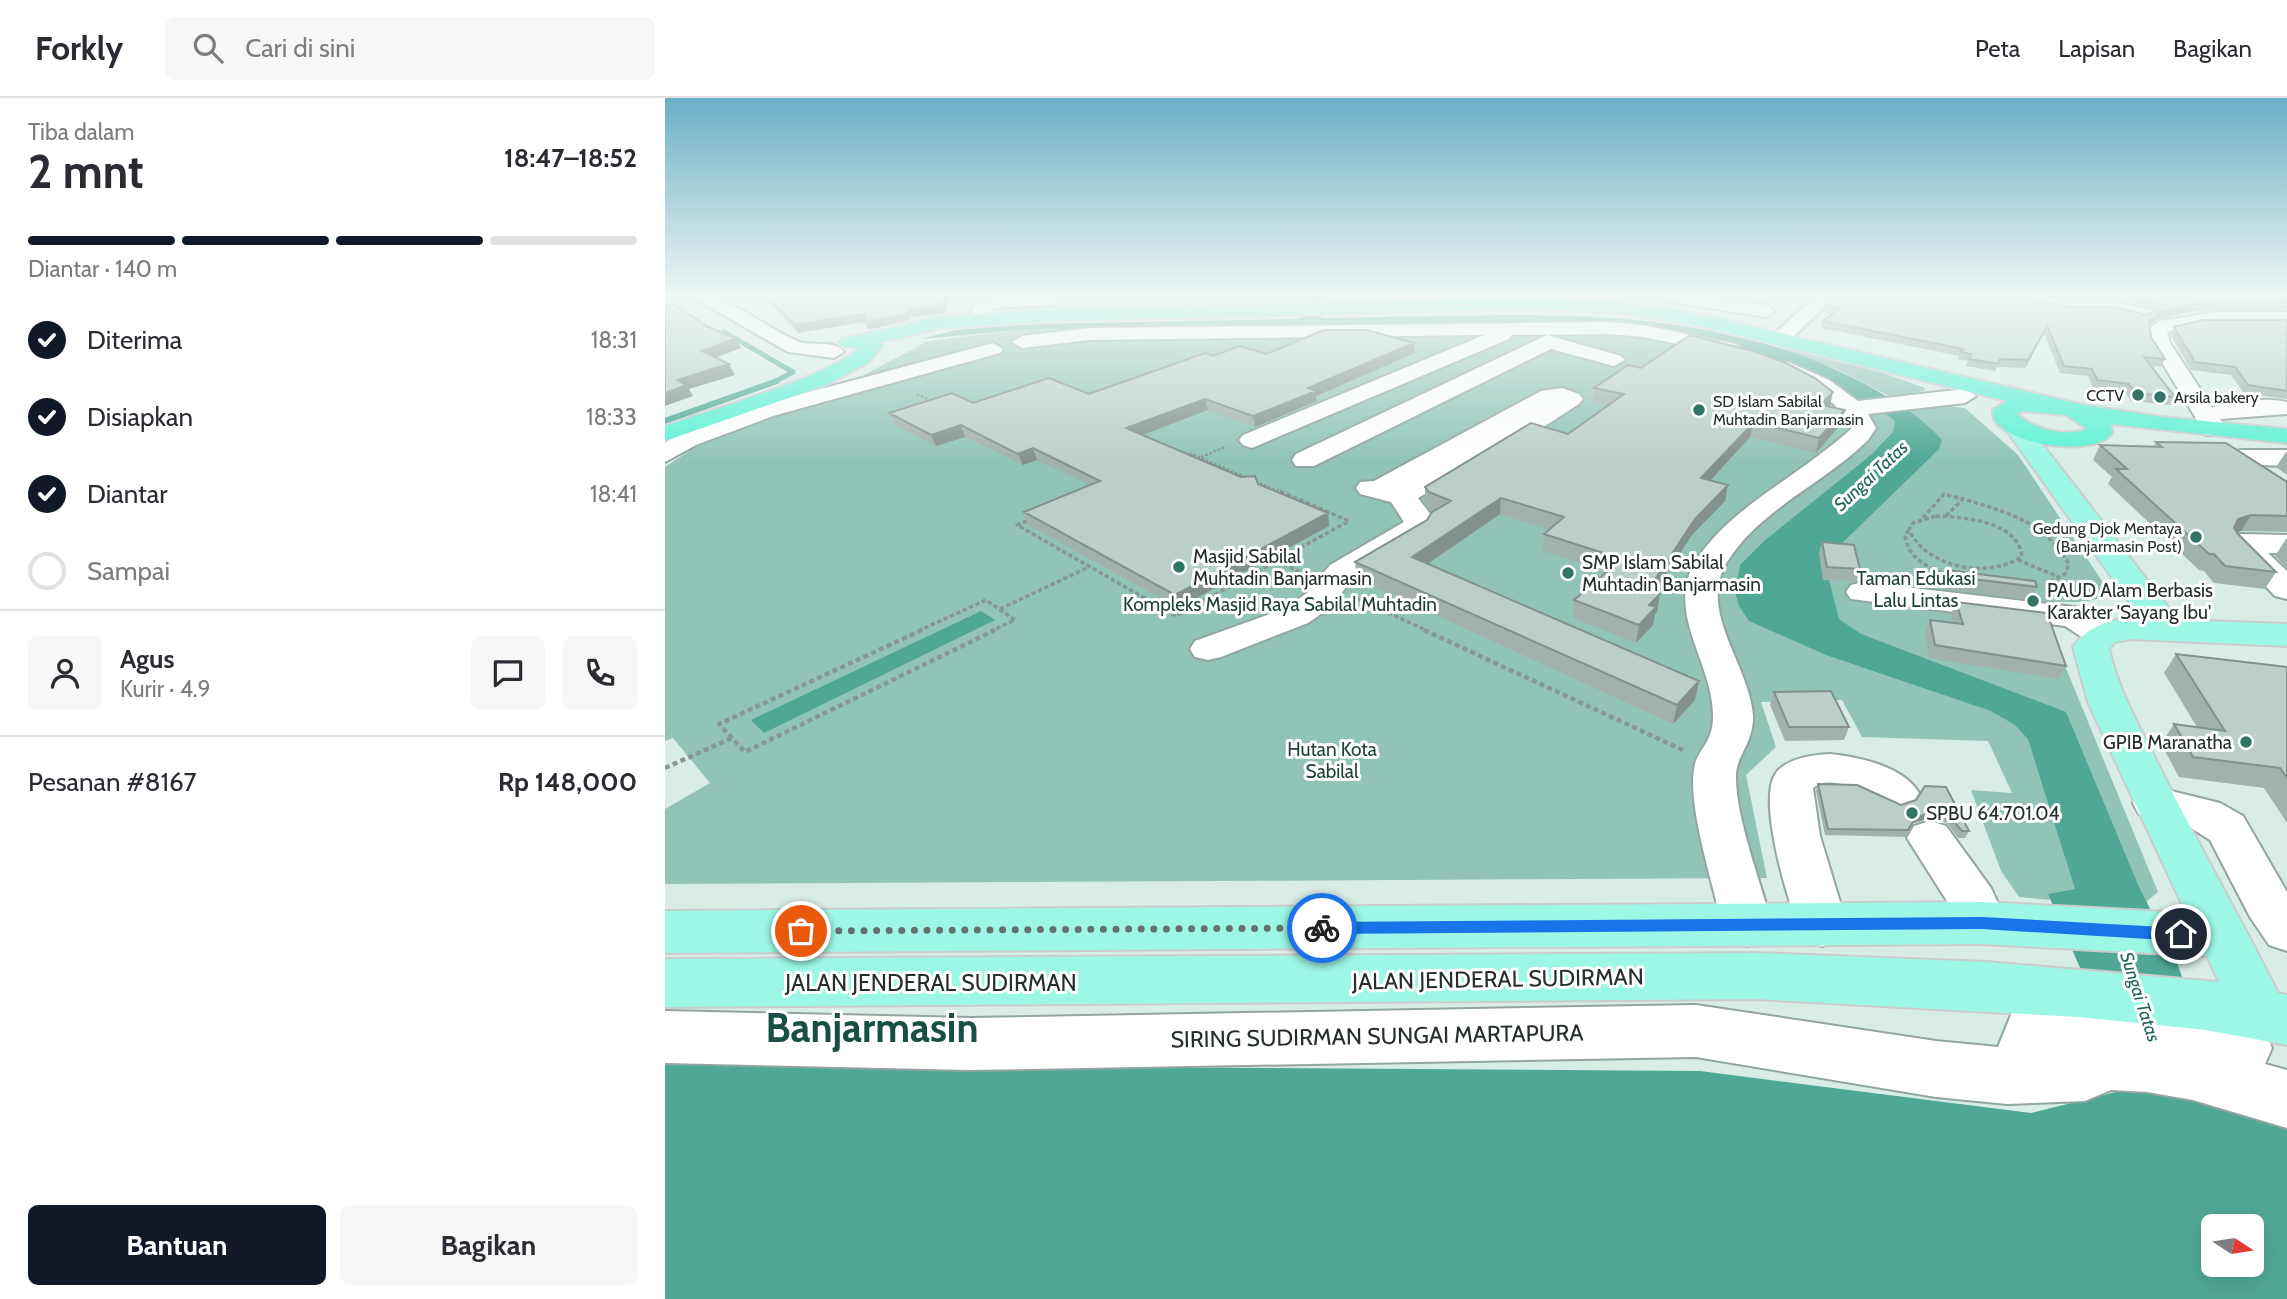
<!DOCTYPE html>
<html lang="id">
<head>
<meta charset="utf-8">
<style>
	body { margin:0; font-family:Cabin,sans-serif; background:#f7f7f7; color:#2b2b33; height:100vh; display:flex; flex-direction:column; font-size:26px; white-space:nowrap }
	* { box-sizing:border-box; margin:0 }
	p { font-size:23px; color:#7c7c81 }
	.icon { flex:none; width:38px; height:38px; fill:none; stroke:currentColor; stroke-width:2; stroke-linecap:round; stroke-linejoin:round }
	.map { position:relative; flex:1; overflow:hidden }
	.panel { display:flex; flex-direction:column; background:#fff; width:665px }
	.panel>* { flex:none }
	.needle { width:46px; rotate:102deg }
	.fabs { position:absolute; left:1536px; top:1116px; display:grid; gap:14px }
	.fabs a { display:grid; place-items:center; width:63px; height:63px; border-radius:10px; background:#fff; box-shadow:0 7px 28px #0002; font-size:35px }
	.pin { position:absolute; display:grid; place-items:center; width:60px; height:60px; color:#fff; margin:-30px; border:4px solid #fff; border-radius:50%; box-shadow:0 2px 7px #0007 }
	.courier { position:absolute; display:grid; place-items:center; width:70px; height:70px; margin:-35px; border:5px solid #1a73e8; border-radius:50%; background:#fff; color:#222; box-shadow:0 2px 9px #0007 }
	.summary em { font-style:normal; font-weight:800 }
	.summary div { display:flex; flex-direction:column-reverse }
	.summary { display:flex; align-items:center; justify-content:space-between; height:119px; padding:0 28px }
	h1 { font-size:46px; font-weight:800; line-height:52px }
	.bar { display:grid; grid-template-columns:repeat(4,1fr); gap:10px 7px; align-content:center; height:84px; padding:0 28px }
	.bar i { height:9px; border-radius:5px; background:#e1e1e2 }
	.bar .on { background:#111827 }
	.bar p { grid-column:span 4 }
	.line { display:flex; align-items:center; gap:18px; padding:0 28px; border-top:2px solid #e1e1e2 }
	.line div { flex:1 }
	.round { display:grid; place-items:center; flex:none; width:74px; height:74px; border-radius:10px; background:#f7f7f7 }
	ol { padding:0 28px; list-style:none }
	li { display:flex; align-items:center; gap:21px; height:77px }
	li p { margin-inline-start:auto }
	li .icon { padding:7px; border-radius:50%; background:#111827; color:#fff; stroke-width:4 }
	li:last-child { color:#7c7c81 }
	li i { width:38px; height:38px; border:4px solid #e1e1e2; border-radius:50% }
	.primary-button { display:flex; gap:14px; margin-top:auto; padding:14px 28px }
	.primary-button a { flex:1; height:80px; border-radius:10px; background:#111827; color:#fff; font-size:28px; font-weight:800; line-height:80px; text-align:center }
	.primary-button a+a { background:#f7f7f7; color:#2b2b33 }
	header { display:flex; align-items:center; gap:42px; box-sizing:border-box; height:98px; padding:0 35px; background:#fff; border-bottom:2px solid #e1e1e2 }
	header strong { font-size:33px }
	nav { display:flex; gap:38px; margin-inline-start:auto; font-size:24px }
	.search { width:490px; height:63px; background:#f7f7f7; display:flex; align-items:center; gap:18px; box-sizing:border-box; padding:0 24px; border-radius:10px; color:#7c7c81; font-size:26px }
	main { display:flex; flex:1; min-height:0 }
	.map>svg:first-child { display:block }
	.green { fill:#91c4b7 }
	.water { fill:#4fa894; fill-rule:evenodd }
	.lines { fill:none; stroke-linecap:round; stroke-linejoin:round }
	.stream-far1 { stroke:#4fa894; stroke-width:5 }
	.stream { stroke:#4fa894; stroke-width:6 }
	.minor-casing { stroke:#92a5a0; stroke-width:4 }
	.major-casing { stroke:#cbcdcc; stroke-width:4 }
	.highway-casing { stroke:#cbcdcc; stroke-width:4 }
	.path-far2 { stroke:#889793; stroke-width:2.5; stroke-dasharray:2.5 2; stroke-linecap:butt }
	.path-far1 { stroke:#889793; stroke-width:3.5; stroke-dasharray:4.5 2.5; stroke-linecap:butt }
	.path { stroke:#889793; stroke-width:4.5; stroke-dasharray:5 3.5; stroke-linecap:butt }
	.minor { fill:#fff; fill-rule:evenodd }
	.major { fill:#9df7e5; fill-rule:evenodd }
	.highway { fill:#5cf2d4; fill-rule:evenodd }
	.wall { fill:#a1b2ad }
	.shaded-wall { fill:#83918d }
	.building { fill:#bbcfc9; stroke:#83918d; stroke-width:2 }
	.route { fill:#1a73e8 }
	.done { stroke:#65716d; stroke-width:7; stroke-dasharray:0 12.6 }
	.poi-dot { fill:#317465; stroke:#fff; stroke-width:2.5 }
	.labels { text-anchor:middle; stroke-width:6; stroke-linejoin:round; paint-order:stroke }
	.far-poi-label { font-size:16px; fill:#262e2c; stroke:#fff; text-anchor:end }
	.far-water-label { font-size:18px; font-style:italic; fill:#1d6456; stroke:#fff }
	.poi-label { font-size:19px; fill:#262e2c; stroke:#fff; text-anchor:start }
	.park-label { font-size:19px; fill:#1a4239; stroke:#fff }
	.near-street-label { font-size:23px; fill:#262e2c; stroke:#fff }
	.near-town-label { font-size:40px; font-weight:bold; fill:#195045; stroke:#fff }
</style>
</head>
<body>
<header>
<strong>Forkly</strong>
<div class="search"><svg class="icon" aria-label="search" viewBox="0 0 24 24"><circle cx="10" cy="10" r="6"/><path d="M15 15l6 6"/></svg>Cari di sini</div>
<nav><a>Peta</a><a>Lapisan</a><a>Bagikan</a></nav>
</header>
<main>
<section class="panel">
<div class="summary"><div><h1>2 mnt</h1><p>Tiba dalam</p></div><em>18:47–18:52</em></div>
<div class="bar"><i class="on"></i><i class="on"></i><i class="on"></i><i></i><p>Diantar · 140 m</p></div>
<ol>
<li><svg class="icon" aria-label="check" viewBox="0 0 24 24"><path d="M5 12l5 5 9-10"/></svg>Diterima<p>18:31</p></li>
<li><svg class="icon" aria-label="check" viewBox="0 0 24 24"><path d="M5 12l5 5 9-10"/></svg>Disiapkan<p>18:33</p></li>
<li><svg class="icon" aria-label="check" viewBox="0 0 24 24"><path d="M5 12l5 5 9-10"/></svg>Diantar<p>18:41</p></li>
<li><i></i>Sampai</li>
</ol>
<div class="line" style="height:126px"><a class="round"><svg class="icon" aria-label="person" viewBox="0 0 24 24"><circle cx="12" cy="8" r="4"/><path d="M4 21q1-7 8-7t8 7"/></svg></a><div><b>Agus</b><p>Kurir · 4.9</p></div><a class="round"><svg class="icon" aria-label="chat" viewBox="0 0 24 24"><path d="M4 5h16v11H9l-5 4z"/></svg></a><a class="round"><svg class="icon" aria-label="phone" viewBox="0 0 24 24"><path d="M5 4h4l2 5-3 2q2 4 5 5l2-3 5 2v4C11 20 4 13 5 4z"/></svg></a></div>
<div class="line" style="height:91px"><div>Pesanan #8167</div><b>Rp 148,000</b></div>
<div class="primary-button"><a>Bantuan</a><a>Bagikan</a></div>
</section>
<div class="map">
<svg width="1622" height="1201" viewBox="0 0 1622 1201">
	<rect width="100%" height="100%" fill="#d9ede7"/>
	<path class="green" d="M968,228L1095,254L1221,316L1284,308L1300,310L1353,357L1439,486L1437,500L1418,504H1388L1382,524L1493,794L1474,810L1354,799L1336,773L1306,692L1347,695L1323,643L1197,639L1177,602L1096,604L1111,649L1081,677L1102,780L0,786V711L45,685L8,640L0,643V369L30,349L171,292L263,243L353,232Z
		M1114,250L1199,268L1260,290L1259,293L1226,299L1171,271Z"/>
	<path class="water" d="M647,196H661L654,218L660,220C839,219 1032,198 1196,284C1226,300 1254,316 1277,342L1274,351L1169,453L1164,482L1174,521L1196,536L1401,614L1474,789L1511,862L1540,942L1622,1019V1201H0V966L1035,973L1366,1015L1467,990L1383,796L1410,791L1363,641L1350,627L1326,613L1161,557L1084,523L1074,508L1070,494L1075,467L1099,443L1206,357L1228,334L1230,323L1221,316L1095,254L968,228L470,230L352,232L256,241L291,232L362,226L631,221L638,219ZM1549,1129H1587V1167H1549Z
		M316,513L330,522L99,635L86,622Z"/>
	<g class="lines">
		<path class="stream-far1" d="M59,234L128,274
			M109,284L128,274"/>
		<path class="stream" d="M0,323L112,283"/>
		<g class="minor-casing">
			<path id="minor" d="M22,196C63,194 96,228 132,243C146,249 170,241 179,254L169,260L123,254Z
				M813,196H890C874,212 835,205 816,200Z
				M906,196H924L913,211L907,212L898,207Z
				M979,196H1022L1101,207L1110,213L1101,219L988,201Z
				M1334,196H1367L1399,203H1444L1486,212L1488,216L1479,222L1444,213H1399L1337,200Z
				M384,198L390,199L393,203L390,207L327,210L321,226L314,228L305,222L308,208L317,201Z
				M1154,199L1160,200L1163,204L1160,208L1122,245H1108L1105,241L1108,237L1148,200Z
				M1553,214H1622V226L1533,227L1502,234L1505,245L1547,309C1571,305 1598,298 1622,304V316L1555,321L1562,332L1559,337H1541L1485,245L1482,232L1494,223Z
				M943,224L978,227L1070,246L1080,252L1070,258L978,239L943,236L847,237L844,241L587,350L578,347L574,342L578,337L819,237L424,242L357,250L347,244L357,238L424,230Z
				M882,237L956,258L960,262L949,268L886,251L649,368H631L627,362L631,356Z
				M328,245L338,251L335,255L108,318L31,347L0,364V345L13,337L92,308Z
				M1123,264L1164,282L1193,303L1300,291L1311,298L1300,305L1203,316L1211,330L1203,342C1160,385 1095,411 1062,464C1032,513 1084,566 1088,617C1089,645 1071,658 1071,677C1070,719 1096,784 1107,827L1100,842L1082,848L1064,842L1057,827C1048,785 1023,711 1029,671C1031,652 1049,645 1048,617C1048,565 1000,514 1030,464C1060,417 1111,390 1154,357C1165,348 1177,340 1187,330L1169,306L1115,275L1112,270L1115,265Z
				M897,290L914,296L918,301L914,306L866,337L753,400L770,422L761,436L687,481L666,509L643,525L556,559L543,562L530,559L525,551L530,543L619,511L642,495L665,467L739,424L726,404L695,396L691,390L695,384L709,383L876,293Z
				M1576,352H1622V368L1567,366L1563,360L1567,354Z
				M1576,436L1622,437V455H1603L1622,473V501L1610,498L1565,451L1561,445L1565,439Z
				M1198,484L1409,509C1426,513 1446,523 1456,537L1450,544C1429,550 1417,539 1400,528L1186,501L1181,494L1186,487Z
				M1165,656C1194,659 1238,668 1254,695L1247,706L1232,711C1209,704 1172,672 1148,690L1155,738L1182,827L1175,842L1157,848L1139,842C1125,813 1091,702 1111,675C1122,660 1147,657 1165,656Z
				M1490,689L1555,705L1578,718L1622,794V853L1604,847L1585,819L1545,742L1526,730L1474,716L1468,705L1474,694Z
				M1265,723L1281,728L1326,790L1342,825L1335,840L1317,846L1299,840L1287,811L1242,740L1249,728Z
				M1371,895L1529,908L1599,931L1607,950L1600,966L1622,972V1030L1528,1002L1482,994L1446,992L1420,1003L1342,1006L1271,999L1031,959L305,972L0,965V913L305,920L1031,907L1271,943L1333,949L1352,902Z"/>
		</g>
		<g class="major-casing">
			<path id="major" d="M1349,319L1358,321L1513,522L1622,526V548L1465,541L1450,544L1444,551C1453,592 1474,627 1492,664C1531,743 1574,817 1613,895L1622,897V947L1541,932L1413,919L1093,901L0,909V861L1093,855L1322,864L1554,884L1542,858L1317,846L0,855V813L1317,804L1521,815L1423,604L1408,549C1423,527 1450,519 1476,520L1337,326L1340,321Z"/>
		</g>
		<g class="highway-casing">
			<path id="highway" d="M843,201L946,203L1039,217L1419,307L1497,319L1622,331V345L1446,326L1447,335C1429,362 1323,345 1328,312L1342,303L1039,229L946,213L843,211L393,223L276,230L216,244L218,247L203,265L161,287L0,343V328C41,313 170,277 195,249H177L174,245L177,241L276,218L393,211ZM1358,313L1401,317L1423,331C1400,339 1370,332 1352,316Z"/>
		</g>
		<path class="path-far2" d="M252,296L267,303
			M536,359L560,349
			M429,395L524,355L618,395"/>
		<path class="path-far1" d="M433,393L352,427L511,518L684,423L614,393
			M1271,418C1298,419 1353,423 1357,458C1324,482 1262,470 1244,432L1248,425Z
			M1281,418L1298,401C1342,414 1380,424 1404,466L1400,476L1380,487
			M1258,420L1279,396L1298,401
			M1244,432L1240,438C1243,459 1260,468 1278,475
			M1353,462L1394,479
			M612,463L639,476
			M691,500L763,533
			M335,511L424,469
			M253,533L321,502L350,522L326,533"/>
		<path class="path" d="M257,532L54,626L80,654L330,532
			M759,532L1020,653
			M0,670L67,640"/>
		<use href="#minor" class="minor"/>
		<use href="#major" class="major"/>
		<use href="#highway" class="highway"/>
	</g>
	<path class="wall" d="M94,196H375L285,201L279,215L246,219L245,222L211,230L203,231L200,224L133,235L98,198Z
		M385,196H613L606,203L394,200Z
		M1163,196H1339L1401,209L1482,217L1489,213L1488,211L1445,200H1399L1378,196H1622V211L1527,213L1492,221L1484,227L1486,239L1500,261L1496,269L1486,268L1510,299L1506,307L1466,303L1460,294L1428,290L1423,278L1395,275L1379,235L1360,270L1332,269L1330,273L1301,268L1303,263L1293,261L1294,258L1156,230L1158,223L1167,216L1157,214L1159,207L1164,201L1162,199Z
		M1622,222V301L1579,295L1566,277L1526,272L1505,236L1509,229Z
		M749,245L750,255L651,298L652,303L590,329L543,312L477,337L663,415L664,428L513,510L363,427L359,414L424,387L372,362L358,367L300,339L271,348L229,326L224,315L308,305L424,296L548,258L601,256Z
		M929,290L1165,308L1176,326L1151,355L1085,339L1046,382L1060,403L1027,437L990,494L995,496L992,514L990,516L988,527L971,545L908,520L909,502L942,474L878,453L879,436L884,432L835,416L763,466L1030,602L1008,626L692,481L690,464L762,422L770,413L765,411L760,405V389L903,336L943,307L928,304Z
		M1491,344L1622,384V434L1576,433L1572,435L1611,474L1600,491L1549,485L1539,473L1534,472L1443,386L1447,379L1428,362L1435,347L1489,348Z
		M1621,354H1622V377L1611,369Z
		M1621,441H1622V470L1610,458Z
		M1157,444L1195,471L1191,483L1158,482L1154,456Z
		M1281,472L1372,489L1366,501L1278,491L1276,485Z
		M1291,504L1401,568L1394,581L1264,560L1260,534L1265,522L1288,525L1286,516Z
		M1511,556L1622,569V725L1599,690L1514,679L1496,646L1509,626L1532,629L1499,575Z
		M1109,594L1184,629L1179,642L1120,643L1105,607Z
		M1153,686L1236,707L1251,702L1260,688L1304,733L1300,740H1293L1282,725L1266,720L1248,725L1240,739L1160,737L1151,693Z"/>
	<path class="shaded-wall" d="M281,196H316L317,198L285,201L279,215L246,219L245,222L211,230L203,231L200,224L243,212Z
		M605,196H613L606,203Z
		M1530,206L1527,213L1492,221L1480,230L1484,223L1495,214Z
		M199,216L202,223L133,235L130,227Z
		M1382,228L1379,235L1360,270L1363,262Z
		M71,240L76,250L42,263L37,253Z
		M749,245L750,255L651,298L652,303L590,329L588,318L643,290Z
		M64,266L70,277L24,291L28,298L0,308V295L12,282Z
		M1168,294L1165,308L1156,307Z
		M540,301L543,312L464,342L461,330Z
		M1180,312L1176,326L1151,355L1154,340Z
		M1089,324L1085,339L1033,396L1036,380Z
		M296,327L300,339L271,348L266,337Z
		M368,350L372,362L358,367L353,356Z
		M1063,387L1060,403L1027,437L980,509L983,492L1030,421Z
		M836,400L835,416L748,476L747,459Z
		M663,415L664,428L513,510L510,497Z
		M1586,417L1576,433L1563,438L1573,421Z
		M995,496L992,514L990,516L988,527L971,545L974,527L984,507Z
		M1034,583L1030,602L1008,626L1012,607Z
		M1269,714L1266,720L1248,725L1240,739L1251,719Z"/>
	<path class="building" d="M99,196H281L276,208L243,212L242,215L208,223L200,224L199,216L130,227Z
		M1166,196H1339L1401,209H1447L1482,217L1493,211L1492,204L1456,196H1622V205L1530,206L1495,214L1484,223L1486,239L1500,261L1479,259L1510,299L1470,295L1464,286L1432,282L1427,271L1399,268L1382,228L1363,262L1335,261L1333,266L1304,261L1306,256L1296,254L1298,251L1158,223L1175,210L1159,207L1167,197Z
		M0,207L2,208L10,207L43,229L71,240L37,253L64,266L12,282L21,287L0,295Z
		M1537,222H1622V293L1583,287L1570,269L1530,264L1509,229Z
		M659,232H702L749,245L643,290L651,293L588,318L540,301L461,330L576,379L590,378L593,386L663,415L510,497L359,414L435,383L368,350L353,356L296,327L266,337L224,315L287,295L308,305L384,280L424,296L540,255L548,258L575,248L601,256Z
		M1025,237L1088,253L1121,265L1150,280L1168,294L1156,307L1180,312L1154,340L1089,324L1036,380L1063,387L1030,421L983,492L995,496L984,507L991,509L974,527L909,502L957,461L879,436L899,419L836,400L747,459L1034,583L1012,607L690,464L762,422L767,414L786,403L764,394L760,389L866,325L903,336L959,296L929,290L963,267L976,270Z
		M1491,344L1561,345L1622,384V418L1586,417L1573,421L1569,430L1573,436L1611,474L1560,468L1549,456H1544L1451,371H1462L1435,347L1497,349Z
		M1157,444L1189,447L1195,471L1162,469Z
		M1281,472L1370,483L1372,489L1283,478Z
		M1291,504L1382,515L1401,568L1270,547L1265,522L1298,526Z
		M1511,556L1622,569V680L1615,670L1528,659L1509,626L1560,633Z
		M1166,593L1184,629H1124L1109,594Z
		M1153,686L1192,687L1236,707L1251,702L1260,688L1281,689L1304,733H1297L1285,719L1269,714L1251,719L1243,732L1163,731Z"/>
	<linearGradient id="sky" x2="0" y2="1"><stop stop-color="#6bafc6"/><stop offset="0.54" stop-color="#eef7f4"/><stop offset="1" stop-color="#eef7f4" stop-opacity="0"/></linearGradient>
	<rect width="1622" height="364" fill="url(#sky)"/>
	<path class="route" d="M1317,819L1516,830L1524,836L1516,843L1317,831L657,836L650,830L657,824Z"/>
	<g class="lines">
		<path class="done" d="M136,833L657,830"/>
	</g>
	<g class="poi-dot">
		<circle cx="1473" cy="297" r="7"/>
		<circle cx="1495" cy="299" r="7"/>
		<circle cx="1034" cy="312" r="7"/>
		<circle cx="1531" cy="439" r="7"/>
		<circle cx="514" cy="469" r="7"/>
		<circle cx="903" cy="475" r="7"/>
		<circle cx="1368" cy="503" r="7"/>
		<circle cx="1581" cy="644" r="7"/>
		<circle cx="1247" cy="715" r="7"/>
	</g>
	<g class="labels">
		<g class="far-poi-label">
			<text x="1459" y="303">CCTV</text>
			<text x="1509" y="305" text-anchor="start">Arsila bakery</text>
			<text x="1048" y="309" text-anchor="start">SD Islam Sabilal<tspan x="1048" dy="18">Muhtadin Banjarmasin</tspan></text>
			<text x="1517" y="436">Gedung Djok Mentaya<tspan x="1517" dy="18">(Banjarmasin Post)</tspan></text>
		</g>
		<g class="far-water-label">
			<text transform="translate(1206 378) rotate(-43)" y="6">Sungai Tatas</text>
			<text transform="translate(1475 899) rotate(72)" y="6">Sungai Tatas</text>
		</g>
		<g class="poi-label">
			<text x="528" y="465">Masjid Sabilal<tspan x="528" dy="22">Muhtadin Banjarmasin</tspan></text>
			<text x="917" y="471">SMP Islam Sabilal<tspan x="917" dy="22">Muhtadin Banjarmasin</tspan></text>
			<text x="1382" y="499">PAUD Alam Berbasis<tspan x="1382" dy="22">Karakter 'Sayang Ibu'</tspan></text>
			<text x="1567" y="651" text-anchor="end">GPIB Maranatha</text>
			<text x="1261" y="722">SPBU 64.701.04</text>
		</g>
		<g class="park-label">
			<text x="1251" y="487">Taman Edukasi<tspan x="1251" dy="22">Lalu Lintas</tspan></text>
			<text x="615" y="513">Kompleks Masjid Raya Sabilal Muhtadin</text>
			<text x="667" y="658">Hutan Kota<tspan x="667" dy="22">Sabilal</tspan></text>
		</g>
		<g class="near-street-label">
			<text transform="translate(833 881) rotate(-1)" y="8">JALAN JENDERAL SUDIRMAN</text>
			<text x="266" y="893">JALAN JENDERAL SUDIRMAN</text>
			<text transform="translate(712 938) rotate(-1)" y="8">SIRING SUDIRMAN SUNGAI MARTAPURA</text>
		</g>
		<g class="near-town-label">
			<text x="207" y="944">Banjarmasin</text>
		</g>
	</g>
</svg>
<div class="fabs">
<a><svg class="needle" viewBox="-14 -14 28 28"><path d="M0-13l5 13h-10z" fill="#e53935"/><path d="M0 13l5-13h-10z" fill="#7c7c81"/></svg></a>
</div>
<div class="pin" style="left:136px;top:833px;background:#ea580c"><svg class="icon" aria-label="bag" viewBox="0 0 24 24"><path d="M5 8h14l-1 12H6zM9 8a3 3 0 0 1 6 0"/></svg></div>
<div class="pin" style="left:1516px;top:836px;background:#1f2937"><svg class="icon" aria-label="home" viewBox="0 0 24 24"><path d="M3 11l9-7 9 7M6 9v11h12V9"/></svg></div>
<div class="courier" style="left:657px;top:830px"><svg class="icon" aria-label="bike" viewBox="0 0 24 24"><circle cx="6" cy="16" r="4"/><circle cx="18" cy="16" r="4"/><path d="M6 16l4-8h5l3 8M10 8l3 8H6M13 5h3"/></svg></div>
</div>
</main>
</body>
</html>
